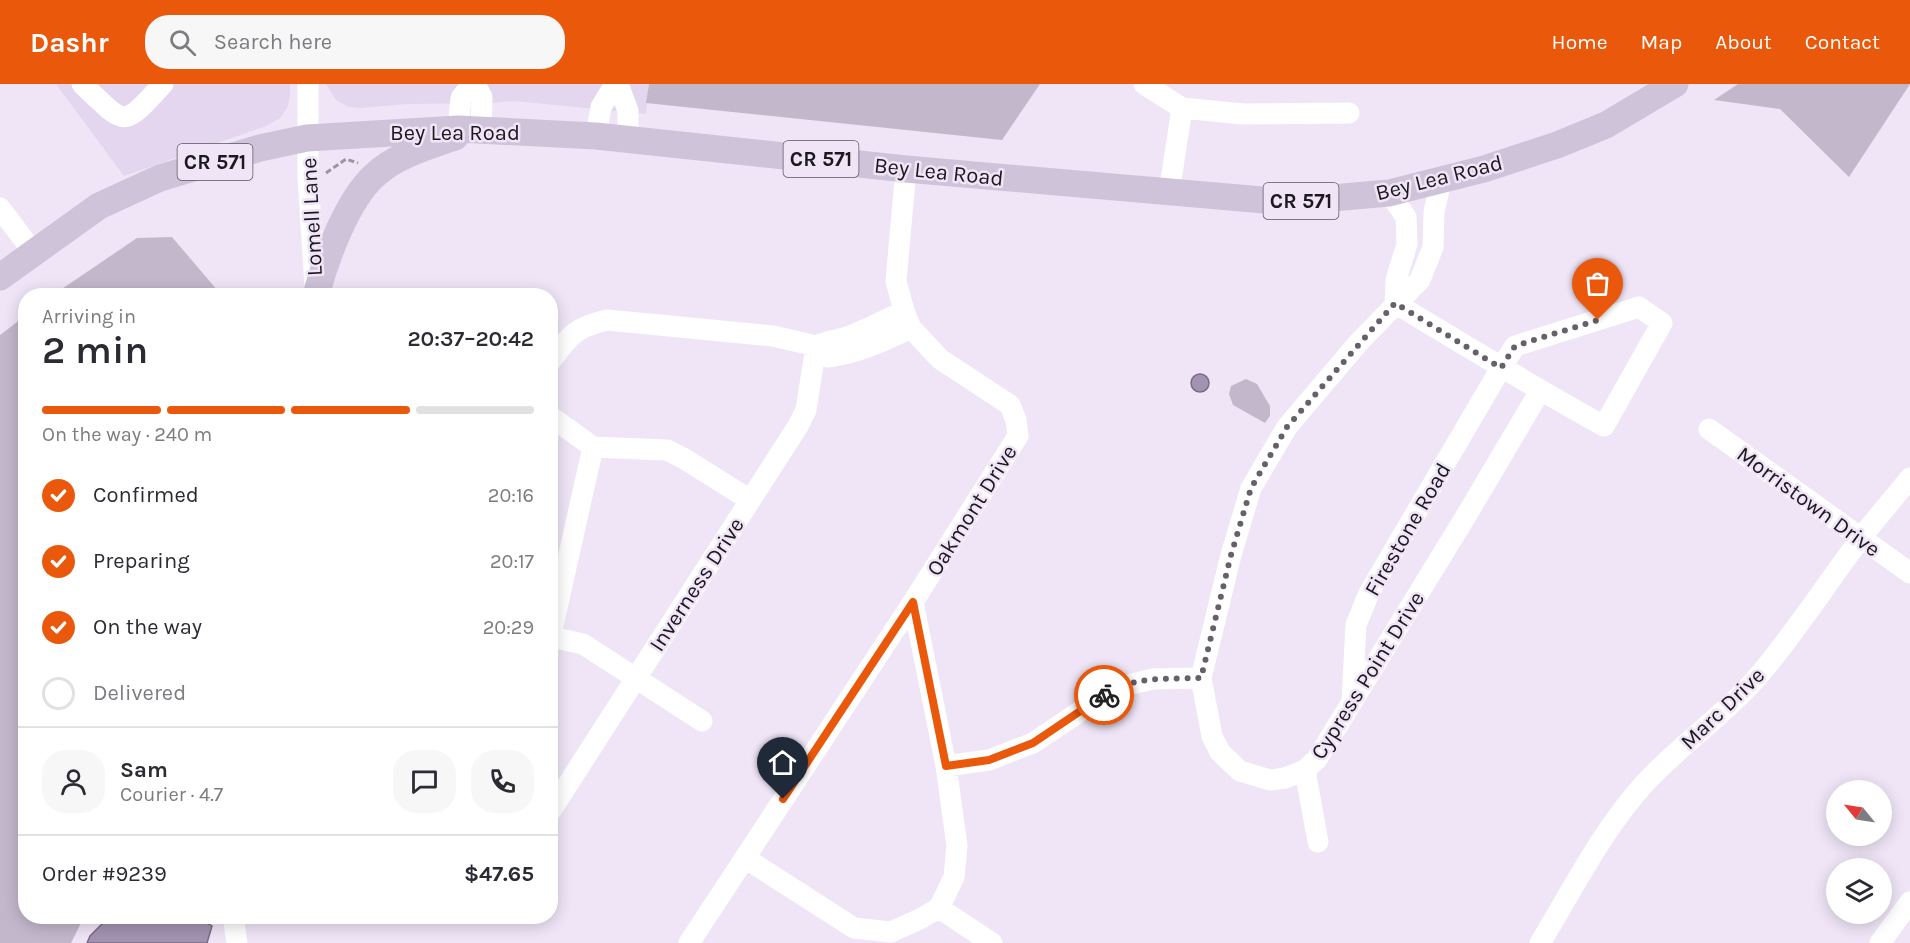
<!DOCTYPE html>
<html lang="en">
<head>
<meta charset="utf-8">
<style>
	body { margin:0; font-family:Karla,sans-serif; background:#f7f7f7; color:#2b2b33; height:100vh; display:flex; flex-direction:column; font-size:22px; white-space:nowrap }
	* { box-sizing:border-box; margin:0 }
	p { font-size:20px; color:#7c7c81 }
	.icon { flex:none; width:33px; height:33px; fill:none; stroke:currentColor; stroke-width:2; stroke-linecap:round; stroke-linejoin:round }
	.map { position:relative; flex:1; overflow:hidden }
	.side { position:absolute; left:18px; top:204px; width:540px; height:636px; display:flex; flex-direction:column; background:#fff; border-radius:24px; box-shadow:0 3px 15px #0003 }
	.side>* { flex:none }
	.needle { width:39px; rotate:300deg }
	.fabs { position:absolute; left:1826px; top:696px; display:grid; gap:12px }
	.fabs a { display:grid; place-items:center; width:66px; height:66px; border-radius:50%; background:#fff; box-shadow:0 3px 15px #0003; font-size:30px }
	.pin { position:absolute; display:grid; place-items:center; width:51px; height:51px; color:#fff; margin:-62px -26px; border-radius:50% 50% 50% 0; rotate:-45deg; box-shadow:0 0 6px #0007 }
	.pin .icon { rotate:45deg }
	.courier { position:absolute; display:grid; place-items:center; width:60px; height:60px; margin:-30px; border:4px solid #ea580c; border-radius:50%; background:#fff; color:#222; box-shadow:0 2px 8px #0007 }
	.overview em { font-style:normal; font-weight:600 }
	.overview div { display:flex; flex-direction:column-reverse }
	.overview { display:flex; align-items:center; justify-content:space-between; height:102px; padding:0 24px }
	h1 { font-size:39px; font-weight:600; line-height:45px }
	.bar { display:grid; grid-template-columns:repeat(4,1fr); gap:9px 6px; align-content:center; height:72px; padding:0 24px }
	.bar i { height:8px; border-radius:4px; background:#e1e1e2 }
	.bar .on { background:#ea580c }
	.bar p { grid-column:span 4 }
	.line { display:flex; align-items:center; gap:15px; padding:0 24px; border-top:2px solid #e1e1e2 }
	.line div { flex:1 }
	.round { display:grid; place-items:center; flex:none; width:63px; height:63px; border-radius:24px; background:#f7f7f7 }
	ol { padding:0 24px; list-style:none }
	li { display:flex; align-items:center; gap:18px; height:66px }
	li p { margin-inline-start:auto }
	li .icon { padding:6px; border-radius:50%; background:#ea580c; color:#fff; stroke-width:4 }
	li:last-child { color:#7c7c81 }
	li i { width:33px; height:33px; border:3px solid #e1e1e2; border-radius:50% }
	header { display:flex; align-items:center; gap:36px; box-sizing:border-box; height:84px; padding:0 30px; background:#ea580c; color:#fff }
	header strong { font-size:28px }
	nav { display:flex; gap:33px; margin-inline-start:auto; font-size:21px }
	.search { width:420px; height:54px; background:#f7f7f7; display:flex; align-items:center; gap:15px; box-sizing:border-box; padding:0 21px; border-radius:24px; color:#7c7c81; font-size:22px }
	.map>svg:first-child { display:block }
	.built { fill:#e3d6ee }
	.green { fill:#c3b7cc }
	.water { fill:#a392b1; stroke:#7a6d85; stroke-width:1.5 }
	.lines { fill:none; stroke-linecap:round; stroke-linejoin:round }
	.path { stroke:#9b94a1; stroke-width:3; stroke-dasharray:6 3; stroke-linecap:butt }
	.minor { stroke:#fff; stroke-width:21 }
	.major { stroke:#cfc3da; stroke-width:27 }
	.done { stroke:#65606a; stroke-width:6; stroke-dasharray:0 10.8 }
	.route { stroke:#ea580c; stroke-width:8 }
	.labels { text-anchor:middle; stroke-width:5; stroke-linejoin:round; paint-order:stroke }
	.shield { fill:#efe5f7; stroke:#5b565f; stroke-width:1.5 }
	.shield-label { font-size:21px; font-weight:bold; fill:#1b181e }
	.street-label { font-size:22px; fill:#1b181e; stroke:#efe5f7 }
</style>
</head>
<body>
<header>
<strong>Dashr</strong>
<div class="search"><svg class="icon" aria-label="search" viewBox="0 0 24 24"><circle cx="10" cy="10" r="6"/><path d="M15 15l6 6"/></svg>Search here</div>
<nav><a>Home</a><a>Map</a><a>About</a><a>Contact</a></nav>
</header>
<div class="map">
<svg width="1910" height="859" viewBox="0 0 1910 859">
	<rect width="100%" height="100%" fill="#efe5f7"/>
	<path class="built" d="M56,0H290V13L287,24L280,34L266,42L124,92Z
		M326,0H649L646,30L514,17L492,19L406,20L361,24L349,23L336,16Z"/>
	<path class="green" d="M649,0H1040L1002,56L646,19Z
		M1738,0H1910L1849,93L1780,25L1714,16Z
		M172,153L218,207L215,211H53L137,154Z
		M25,232L26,832L84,833L71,859H0V251Z
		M1246,295L1257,300L1270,322V332L1265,339L1233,321L1229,310L1231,302Z"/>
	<path class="water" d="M1191 299a9 9 0 1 1 18 0a9 9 0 1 1-18 0Z
		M109,833H198L212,842L207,859H87L90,852Z"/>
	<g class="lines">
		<path class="path" d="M326,89L346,75L358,79"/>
		<path class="minor" d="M82,0C126,41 121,46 163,0
			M308,0V93L315,203
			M475,0L482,13L481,45
			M618,0L628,27V55
			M1144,0L1182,24
			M458,45L461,14L472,0
			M596,52L601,23L615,0
			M1441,97L1434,128L1433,163L1420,196L1359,258L1287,343L1251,404L1231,471L1201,594L1212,652L1220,668L1240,687L1270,696L1285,694L1305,686L1317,675L1466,432L1540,307
			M1169,109L1182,24L1243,30L1349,29
			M1389,109L1406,133L1407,160L1396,196L1395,219
			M0,124L34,169
			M904,227C885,236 867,246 847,253C836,257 828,256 816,262L828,273C858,269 884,257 911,244
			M550,278C570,251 574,244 607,236L773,252L816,262L806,326L798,342L550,728
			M550,332L593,363L667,366L683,374L750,416
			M1709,345L1910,489
			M551,553L583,560L702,637
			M550,555L593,363
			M1352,616L1356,541L1369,509L1501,284L1515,262L1639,223L1662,239L1604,342C1533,303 1464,261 1395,219
			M946,682L989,676L1033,659L1115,604L1153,595L1201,594
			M1305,686L1318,758
			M745,774L854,844L891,848L920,835L939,824L954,793L957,762L946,682L913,518
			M939,824L992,859
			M233,832L237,859
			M689,859L913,518L1018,352L1016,336L1010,321L940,275L911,244L904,227L896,197L906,85
			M1540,859C1573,805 1602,746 1645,699C1681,660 1726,630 1761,589C1797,546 1827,499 1861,454C1877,433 1894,414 1910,394
			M1880,859L1910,818"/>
		<path class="major" d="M0,193L99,122L160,94L260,64L307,54L458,45L596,52L906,85L1286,118L1389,109L1484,85L1557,61L1606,41L1675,0
			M316,211C326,174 347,116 375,91C396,71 429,62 455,53"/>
	</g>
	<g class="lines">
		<path class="done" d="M1104,611C1132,592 1169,595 1201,594L1231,471L1251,404L1287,343L1395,219L1501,284L1515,262L1598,236"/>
		<path class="route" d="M783,715L913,518L946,682L989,676L1033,659L1104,611"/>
	</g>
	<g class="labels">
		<g class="shield">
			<rect x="783.5" y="57" width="75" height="36" rx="4.5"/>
			<rect x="177.5" y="60" width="75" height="36" rx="4.5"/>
			<rect x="1263.5" y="99" width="75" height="36" rx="4.5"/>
		</g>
		<g class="shield-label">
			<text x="821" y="82">CR 571</text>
			<text x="215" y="85">CR 571</text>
			<text x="1301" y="124">CR 571</text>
		</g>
		<g class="street-label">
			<text x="455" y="56">Bey Lea Road</text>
			<text transform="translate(939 87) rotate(6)" y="8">Bey Lea Road</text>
			<text transform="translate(1439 93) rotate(-14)" y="8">Bey Lea Road</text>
			<text transform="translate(311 133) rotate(-93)" y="8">Lomell Lane</text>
			<text transform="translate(1809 417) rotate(36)" y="8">Morristown Drive</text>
			<text transform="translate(971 426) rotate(-58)" y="8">Oakmont Drive</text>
			<text transform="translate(1407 445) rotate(-60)" y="8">Firestone Road</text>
			<text transform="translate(696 500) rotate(-57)" y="8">Inverness Drive</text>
			<text transform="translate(1367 591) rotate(-58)" y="8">Cypress Point Drive</text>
			<text transform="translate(1722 624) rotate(-44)" y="8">Marc Drive</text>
		</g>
	</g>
</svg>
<div class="fabs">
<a><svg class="needle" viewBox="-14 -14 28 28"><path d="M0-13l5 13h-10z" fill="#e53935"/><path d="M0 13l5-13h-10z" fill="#7c7c81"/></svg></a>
<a><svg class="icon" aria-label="layers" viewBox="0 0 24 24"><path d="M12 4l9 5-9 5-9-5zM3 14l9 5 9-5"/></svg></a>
</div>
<div class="pin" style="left:1598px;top:236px;background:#ea580c"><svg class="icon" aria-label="bag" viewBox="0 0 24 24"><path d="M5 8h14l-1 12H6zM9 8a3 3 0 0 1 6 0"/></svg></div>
<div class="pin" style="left:783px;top:715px;background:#1f2937"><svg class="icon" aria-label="home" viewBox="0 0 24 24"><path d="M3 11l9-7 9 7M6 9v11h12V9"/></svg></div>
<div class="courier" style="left:1104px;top:611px"><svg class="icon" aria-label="bike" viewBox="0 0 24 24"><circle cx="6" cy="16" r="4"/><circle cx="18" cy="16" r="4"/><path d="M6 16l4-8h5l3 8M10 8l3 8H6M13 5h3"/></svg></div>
<section class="side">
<div class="overview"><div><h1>2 min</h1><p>Arriving in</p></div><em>20:37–20:42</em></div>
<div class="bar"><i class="on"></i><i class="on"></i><i class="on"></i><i></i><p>On the way · 240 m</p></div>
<ol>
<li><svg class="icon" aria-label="check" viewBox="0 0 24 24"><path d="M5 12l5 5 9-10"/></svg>Confirmed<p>20:16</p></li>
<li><svg class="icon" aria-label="check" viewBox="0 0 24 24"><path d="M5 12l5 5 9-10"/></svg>Preparing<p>20:17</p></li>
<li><svg class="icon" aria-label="check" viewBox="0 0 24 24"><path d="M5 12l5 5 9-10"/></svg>On the way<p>20:29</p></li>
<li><i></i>Delivered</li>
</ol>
<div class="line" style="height:108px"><a class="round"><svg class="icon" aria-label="person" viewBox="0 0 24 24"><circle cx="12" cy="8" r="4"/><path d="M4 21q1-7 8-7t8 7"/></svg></a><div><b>Sam</b><p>Courier · 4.7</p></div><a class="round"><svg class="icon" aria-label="chat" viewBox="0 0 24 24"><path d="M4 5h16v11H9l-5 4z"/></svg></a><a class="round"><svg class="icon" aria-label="phone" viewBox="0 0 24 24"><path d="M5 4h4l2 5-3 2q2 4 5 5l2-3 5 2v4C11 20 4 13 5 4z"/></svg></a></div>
<div class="line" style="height:78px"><div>Order #9239</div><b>$47.65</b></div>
</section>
</div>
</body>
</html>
